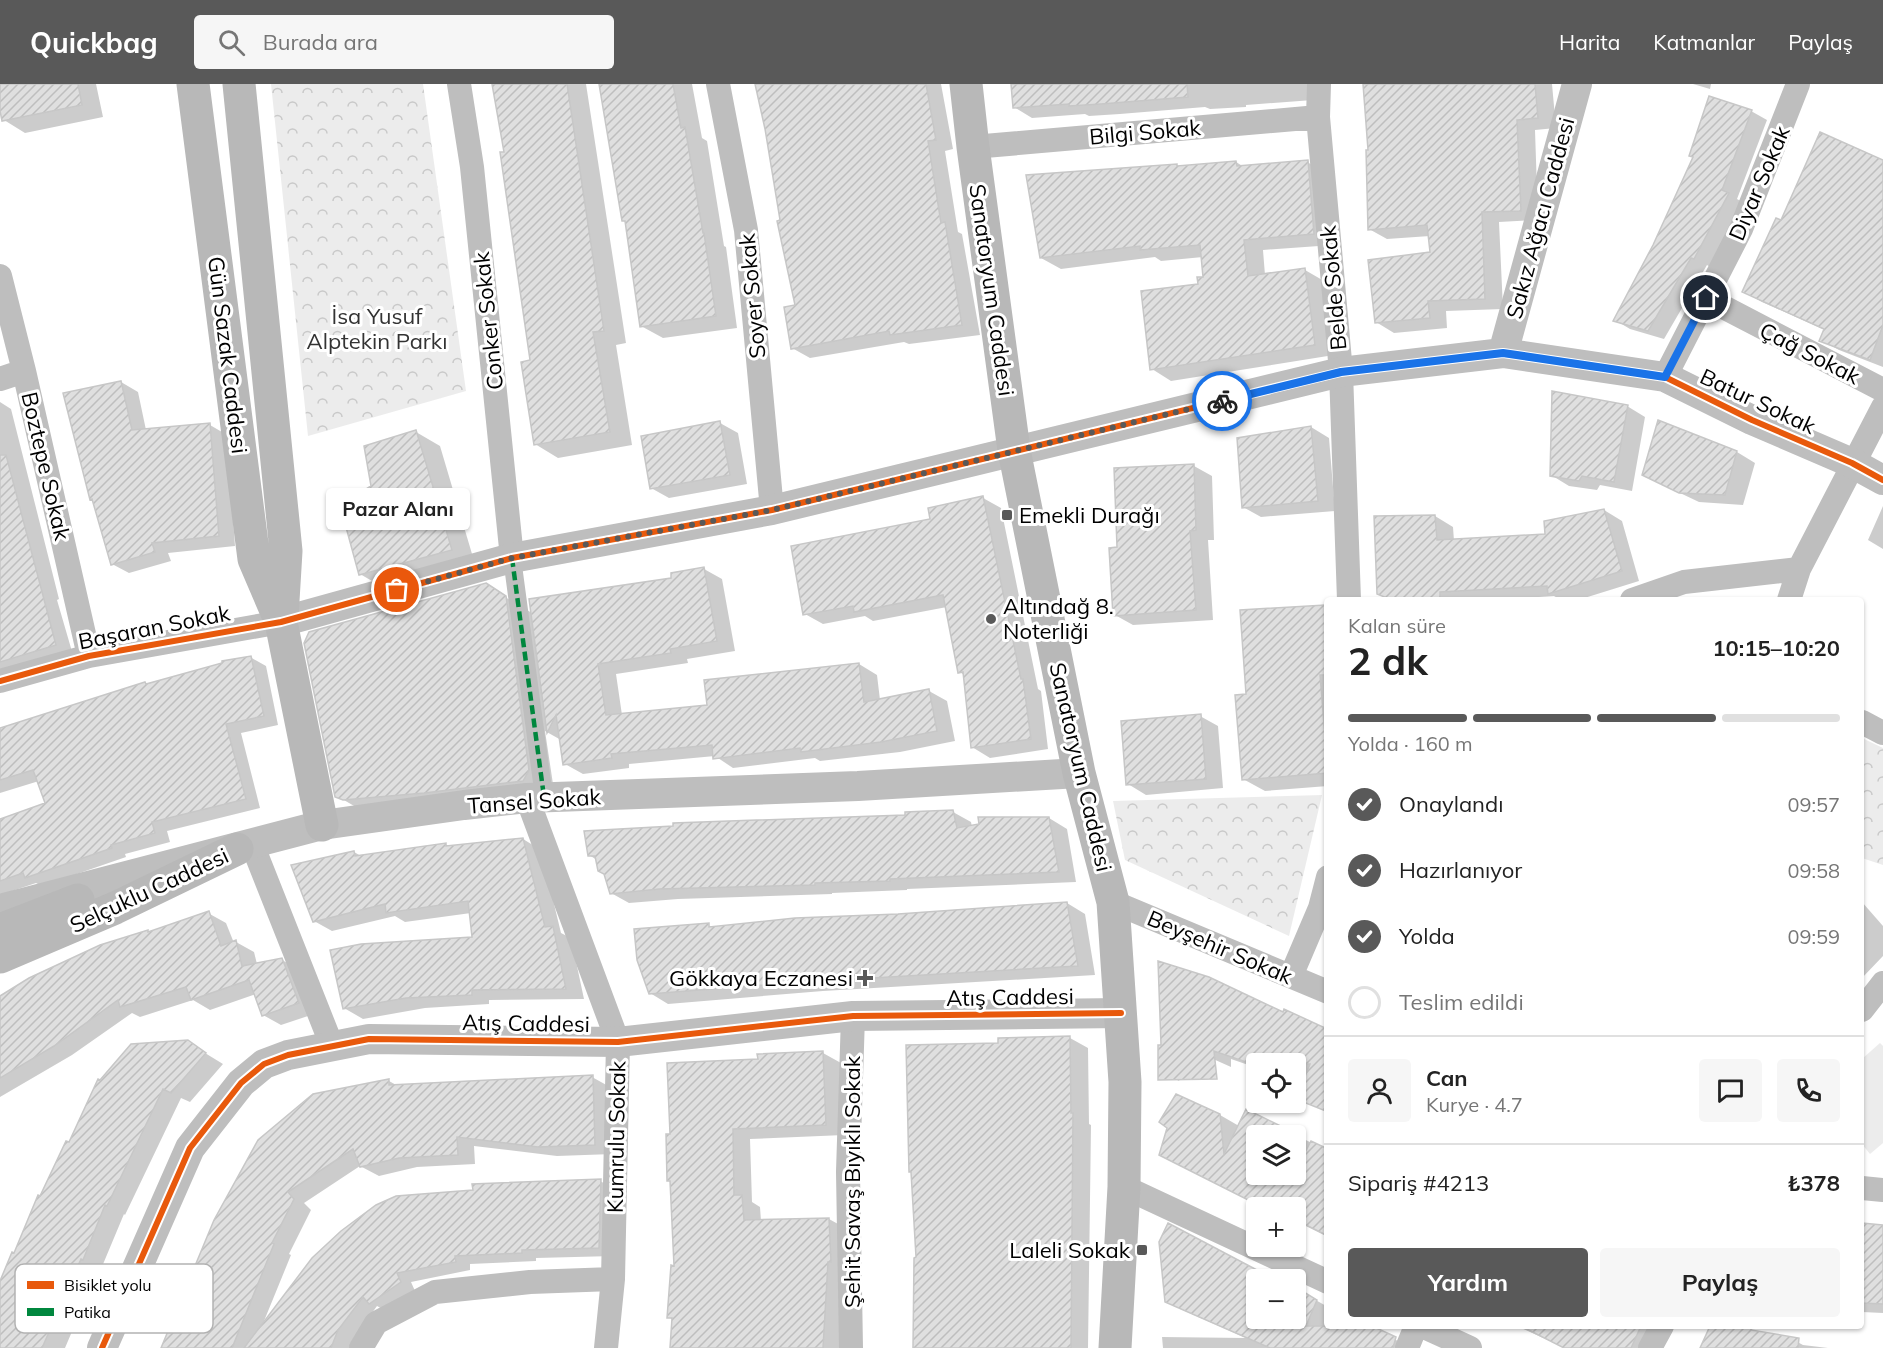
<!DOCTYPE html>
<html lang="tr">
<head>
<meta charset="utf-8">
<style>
	body { margin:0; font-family:Mulish,sans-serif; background:#f6f6f6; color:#222; height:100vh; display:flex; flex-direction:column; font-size:22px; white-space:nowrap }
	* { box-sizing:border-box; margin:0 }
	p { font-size:20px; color:#767676 }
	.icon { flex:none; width:33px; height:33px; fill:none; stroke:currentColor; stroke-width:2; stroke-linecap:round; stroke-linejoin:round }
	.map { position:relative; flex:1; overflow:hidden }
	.drawer { position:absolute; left:1324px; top:513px; width:540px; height:732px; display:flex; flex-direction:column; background:#fff; border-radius:6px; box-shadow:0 2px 4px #0004 }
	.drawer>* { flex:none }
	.fabs { position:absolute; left:1246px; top:969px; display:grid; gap:12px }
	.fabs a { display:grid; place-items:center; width:60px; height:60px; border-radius:6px; background:#fff; box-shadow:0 2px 4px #0004; font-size:30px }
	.pin { position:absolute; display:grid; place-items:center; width:51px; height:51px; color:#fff; margin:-26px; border:3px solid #fff; border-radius:50%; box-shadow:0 2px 6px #0007 }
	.courier { position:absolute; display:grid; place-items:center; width:60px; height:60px; margin:-30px; border:4px solid #1a73e8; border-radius:50%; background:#fff; color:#222; box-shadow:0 2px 8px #0007 }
	.bubble { position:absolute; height:42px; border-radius:6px; background:#fff; box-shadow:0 2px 4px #0004; font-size:20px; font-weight:700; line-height:42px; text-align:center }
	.overview em { font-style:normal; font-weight:700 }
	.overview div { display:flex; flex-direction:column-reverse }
	.overview { display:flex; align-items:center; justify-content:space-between; height:102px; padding:0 24px }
	h1 { font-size:39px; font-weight:700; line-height:45px }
	.bar { display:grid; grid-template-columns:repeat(4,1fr); gap:9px 6px; align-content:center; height:72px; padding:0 24px }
	.bar i { height:8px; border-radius:4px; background:#e0e0e0 }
	.bar .selected { background:#595959 }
	.bar p { grid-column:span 4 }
	.line { display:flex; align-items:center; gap:15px; padding:0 24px; border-top:2px solid #e0e0e0 }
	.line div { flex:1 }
	.round { display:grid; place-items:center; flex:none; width:63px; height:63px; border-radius:6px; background:#f6f6f6 }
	ol { padding:0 24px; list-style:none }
	li { display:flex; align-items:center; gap:18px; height:66px }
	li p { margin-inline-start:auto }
	li .icon { padding:6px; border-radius:50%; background:#595959; color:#fff; stroke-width:4 }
	li:last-child { color:#767676 }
	li i { width:33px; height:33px; border:3px solid #e0e0e0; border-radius:50% }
	.button { display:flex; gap:12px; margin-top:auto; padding:12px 24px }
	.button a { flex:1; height:69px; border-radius:6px; background:#595959; color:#fff; font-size:24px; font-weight:700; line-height:69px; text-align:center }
	.button a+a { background:#f6f6f6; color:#222 }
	header { display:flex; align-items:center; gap:36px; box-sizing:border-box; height:84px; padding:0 30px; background:#595959; color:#fff }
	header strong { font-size:28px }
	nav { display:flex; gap:33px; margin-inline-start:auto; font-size:21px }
	.search { width:420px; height:54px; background:#f6f6f6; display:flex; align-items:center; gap:15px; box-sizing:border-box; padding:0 21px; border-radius:6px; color:#767676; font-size:22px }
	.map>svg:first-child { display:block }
	.park { fill:url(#park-crowns) }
	.pitch { fill:#ececec }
	.shadow { fill:#0003; fill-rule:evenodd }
	.building { fill:url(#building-hatch); stroke:#c7c7c7; stroke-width:1.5 }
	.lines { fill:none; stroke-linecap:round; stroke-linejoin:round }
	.pedestrian { stroke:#bebebe; stroke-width:18 }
	.minor { stroke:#bebebe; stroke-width:24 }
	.tertiary { stroke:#bebebe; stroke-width:30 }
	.secondary { stroke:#b8b8b8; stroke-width:33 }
	.quiet { stroke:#00873e; stroke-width:4.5; stroke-dasharray:9 4.5; stroke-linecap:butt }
	.cycleway-casing { stroke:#fff; stroke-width:10 }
	.cycleway { stroke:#e8590c; stroke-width:6 }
	.done { stroke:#595959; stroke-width:6; stroke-dasharray:0 10.8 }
	.route { stroke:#1a73e8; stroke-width:8 }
	.poi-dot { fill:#595959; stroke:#fff; stroke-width:2 }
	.labels { text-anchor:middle; stroke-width:6; stroke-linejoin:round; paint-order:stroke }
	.street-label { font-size:22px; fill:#000; stroke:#fff }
	.park-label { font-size:22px; fill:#333; stroke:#fff }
	.poi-label { font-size:22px; fill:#000; stroke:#fff; text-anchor:start }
	.key { fill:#fff; stroke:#b2b2b2; stroke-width:1.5 }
	.key-label { font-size:16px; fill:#000 }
</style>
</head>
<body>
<header>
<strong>Quickbag</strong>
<div class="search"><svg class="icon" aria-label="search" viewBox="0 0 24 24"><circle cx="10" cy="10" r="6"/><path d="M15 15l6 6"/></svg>Burada ara</div>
<nav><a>Harita</a><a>Katmanlar</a><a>Paylaş</a></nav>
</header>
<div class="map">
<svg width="1883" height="1264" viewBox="0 0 1883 1264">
	<defs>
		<pattern id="park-crowns" width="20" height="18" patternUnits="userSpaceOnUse" patternTransform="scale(1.5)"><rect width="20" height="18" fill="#ececec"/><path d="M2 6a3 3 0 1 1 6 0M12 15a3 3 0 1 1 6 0" fill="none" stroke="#c9c9c9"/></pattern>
		<pattern id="building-hatch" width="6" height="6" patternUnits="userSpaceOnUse" patternTransform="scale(1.5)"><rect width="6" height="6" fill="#dfdfdf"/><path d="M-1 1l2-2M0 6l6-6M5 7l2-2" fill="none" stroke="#bebebe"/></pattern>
	</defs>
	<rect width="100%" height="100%" fill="#fff"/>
	<path class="park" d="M271,0H423L466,307L308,352Z
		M1862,654L1883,664V781L1862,774Z
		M1322,711L1289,852L1125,776L1113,717Z"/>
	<path class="pitch" d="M1880,959L1883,962V1059L1870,1070L1862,1060V975Z"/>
	<path class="shadow" d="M0,0H96L103,33L25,49L4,36L0,19Z
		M493,0H586L626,259L616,261L632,361L558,374L535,360L532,277L506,69Z
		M600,0H692L702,54L707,57L724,162L726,163L737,244L663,254L641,242L626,138L623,136Z
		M757,0H941L953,65L945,67L958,148L962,150L980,251L909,260L904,258L810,274L792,264L797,222Z
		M1012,0H1312L1313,16L1246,21V23L1210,25L1205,23L1120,30L1089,32L1085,30L1032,34L1014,23Z
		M1364,0H1552L1556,44L1535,46L1538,136L1499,138L1503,225L1446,227L1447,244L1394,249L1376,238L1432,169L1430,152L1387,155L1369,145L1370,67Z
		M1693,0H1711L1710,5Z
		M1751,27L1767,36L1737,115L1744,119L1710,183L1707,181L1664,255L1630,245L1615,236Z
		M1883,77V283L1839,266L1821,256L1825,246L1762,218L1744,208L1782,138Z
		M1236,78L1244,83L1307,78L1327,89L1333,161L1263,166L1265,191L1305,186L1324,197L1334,271L1171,297L1152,285L1205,194L1203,173L1161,177L1155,173L1061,185L1041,174L1176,81L1180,83Z
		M121,298L138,308L146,346L210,341L227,351L235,462L168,469L171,477L129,489L112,480L94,416L91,415Z
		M0,318L11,325L59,515L57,516L73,571L0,589Z
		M1627,322L1645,333L1632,407L1600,401L1597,406L1569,402L1551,391Z
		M720,339L738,349L747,400L669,414L651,404Z
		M1311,343L1329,354L1335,427L1261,433L1243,423Z
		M416,348L440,362L475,480L384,504L360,490L372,403Z
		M1737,368L1755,379L1743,421L1699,418L1661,400Z
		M1194,382L1212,392L1214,456H1208L1213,536L1133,541L1115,531L1119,465Z
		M983,414L1001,424L1038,605L1041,607L1048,665L990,674L972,663L964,591L960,588L947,523L873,537L865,532L823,540L805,530Z
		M1883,422V465L1868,456Z
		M1604,426L1622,437L1639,497L1578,516H1561L1554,512L1490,516H1390L1378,509L1435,432L1453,443L1454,457L1546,452Z
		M704,485L722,495L735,567L687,575L688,579L616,590L622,631L708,623L859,580L877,591L880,616L929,607L947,617L955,657L900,668L820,677L815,674L733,684L715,672L629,680V684L583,690L565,680L561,656L545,647L553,700L361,726L337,712L485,501L532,529L673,495Z
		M1324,522L1328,524V702L1265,707L1243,695L1247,612Z
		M250,573L266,582L278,641L241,649L260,724L167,747L170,758L125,770L126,773L42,802L36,799L0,811V736L46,720L39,697L0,709V665L148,601Z
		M1200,632L1218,642L1223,704L1146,711L1128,700Z
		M953,728L971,738L972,743L1049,734L1067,745L1076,798L907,805V806L832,809V810L678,815L629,819L611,809L605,789L597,776L589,771Z
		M523,755L541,766L561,849L571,854L584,915L489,916V920L425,924L363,935L344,924L474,854L471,829L405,838L395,832L332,847L314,837L354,768L361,772L445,760L451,763Z
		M1862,818L1883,842V872L1862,894Z
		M1067,819L1085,830L1095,891L823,907L668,920L650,909L708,841L714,844Z
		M208,829L226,839L234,859L236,858L254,868L257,880L282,876L300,886L317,929L281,941L263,931L256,910L210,926L193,916L140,933L132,929L72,971L0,1013V913L148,848L150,849Z
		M1159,879L1209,895L1283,930L1285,927L1328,947V1028L1296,1013V980H1257V984L1231,975V983L1193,966L1179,997L1163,988Z
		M1070,954L1088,964L1089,1040L1091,1041L1088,1264H915L1000,960Z
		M187,958L223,980L190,1018L181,1014L125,1131L124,1130L101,1185L99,1184L65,1264H0V1201L40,1114L69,1060Z
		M823,969L841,979L844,1051L750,1055L752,1118L760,1123L761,1137L829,1135L847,1145L841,1264H671L673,1236L669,1233L676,1183L672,1052L759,977Z
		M592,993L610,1003L613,1070L557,1072L474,1062L475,1080L417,1083L379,1092L360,1082L304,1119L311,1126L289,1170L291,1171L253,1264H162L215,1136L389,997L398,1002Z
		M1247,1027L1328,1067V1153L1296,1137V1124H1265L1160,1071L1220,1031L1239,1042ZM1257,1052H1296V1090H1257Z
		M600,1097L615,1105L614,1172L536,1174V1177L470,1180V1186L411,1198L415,1207L386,1227L377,1222L353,1255L349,1264H268L286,1210Z
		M1862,1140L1883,1142V1229L1862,1228Z
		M1168,1141L1273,1196H1257V1234H1296V1205L1328,1223V1242H1368L1412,1264H1163L1162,1253L1246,1254L1185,1227L1167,1217Z
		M1517,1242H1663L1653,1264H1565Z
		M1712,1242H1733L1756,1249L1790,1254L1803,1261L1828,1264H1702Z"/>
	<path class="building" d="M0,0H78L82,21L2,37L0,27Z
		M492,0H567L604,247L593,248L610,348L534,361L521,278L530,276L500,68H504Z
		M599,0H673L681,44L685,43L703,149H704L716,232L640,243L625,137H622Z
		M755,0H926L936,56L928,57L941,139L945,138L962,241L890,251L889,247L791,265L784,223L795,221L777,137L780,136L765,45Z
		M1011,0H1187L1188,13L1101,20L1069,22V20L1013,24Z
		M1363,0H1535L1538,34L1517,36L1521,127L1482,128L1485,215L1428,217L1430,234L1375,239L1368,176L1430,168L1427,141L1368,146L1366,66H1368Z
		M1709,12L1752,26L1722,106L1729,109L1694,175L1691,174L1648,247L1613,237L1653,161L1693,73L1689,72Z
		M1820,48L1883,76V241L1870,276L1819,257L1824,245L1742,208L1776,134L1781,136Z
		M1308,76L1314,150L1244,156L1248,192L1305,184L1315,261L1150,286L1141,207L1198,200L1197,193H1203L1200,161L1140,166V162L1040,174L1026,91L1177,80V82L1236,77L1237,82Z
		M121,297L132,346L210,339L219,452L152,459L155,468L111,481L92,415L90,416L63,309Z
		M1552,307L1628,321L1614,398L1582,392L1579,397L1550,392Z
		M1658,336L1737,367L1725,411L1679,409L1642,391Z
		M720,337L730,391L650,405L641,352Z
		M1311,342L1318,417L1242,424L1237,354Z
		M416,346L452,466L359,491L340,421L371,402L364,362Z
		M0,371H6L56,561L0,578Z
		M1194,380L1196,446L1190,447L1196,526L1113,532L1109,464L1117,463L1114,384Z
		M983,412L1021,595H1023L1031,655L971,664L963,588L958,589L943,511L854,528L853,522L803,531L791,462L930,435L928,424Z
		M1604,425L1622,487L1548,510L1547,502L1440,508V515L1392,516L1377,510L1374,432L1435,431L1437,456L1545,450L1544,437Z
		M704,483L717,557L670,565L671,569L598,580L606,631L707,621L704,596L859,579L864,618L929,605L937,647L881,658L801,668L800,664L713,675L712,661L611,670L612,674L563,681L556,631L547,649L529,515L671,494V489Z
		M486,499L506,512L529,686L523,697L424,709L343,716L335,713L304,559L309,548Z
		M1325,521L1328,591H1320L1328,689L1242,696L1235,611L1246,610L1240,526Z
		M251,572L264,632L226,640L246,715L152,738L155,749L111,761L112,764L25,794L23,789L0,797V735L45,719L33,686L0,696V644L145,598L146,600L222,579V577Z
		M1201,630L1206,695L1126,701L1121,637Z
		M953,726L957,744L979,740L978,733H1049L1059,788L890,795V797L815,799V801L659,805L610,810L604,790L598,787L595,772H588L584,747L673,742V739L905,731V728Z
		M523,754L545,843L553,842L566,905L472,906V911L406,914L343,925L330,866L361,860L472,853L468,817L386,829L385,820L313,838L291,781L354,767L355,772L446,759V762Z
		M1067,818L1078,882L804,898L649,910L637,876L634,845L709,839V843L795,834L898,830Z
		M209,827L221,862L236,856L242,882L282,874L299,919L262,932L249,896L191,916L186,903L120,923L118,916L54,962L0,994V912L29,894L100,861L148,846V848Z
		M1158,877L1209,893L1283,928L1284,925L1325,944L1328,938V1028L1296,1015L1310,980H1252L1214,967L1217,995L1158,996V961H1161Z
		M1070,952L1071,1029H1073L1071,1264H913L914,1174L916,1173L911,1088H909L906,961L998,959V954Z
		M188,956L206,969L171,1009L163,1005L107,1122L105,1121L83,1176L81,1175L42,1264H0V1197L12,1168L14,1169L38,1111L40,1112L66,1057L69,1058L98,995L100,996L131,960Z
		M823,967L826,1041L733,1045L734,1111H742L744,1136L829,1134L831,1178H828L823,1264H670L672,1234H667L671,1181L674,1182L670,1097H667L666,1050H670L667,979L758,975L757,970Z
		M593,991L595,1061L538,1063L457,1053L458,1071L399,1074L360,1083L353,1065L288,1108L294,1115L272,1159L274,1160L232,1264H161L214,1136L258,1056L313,1010L389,995V1001Z
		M1176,1010L1220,1030L1224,1070L1246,1025L1301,1052H1257V1090H1296V1086L1311,1057L1328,1065V1152L1296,1136V1124H1264L1159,1071L1167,1044L1159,1038Z
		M601,1095L599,1164L522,1166V1169L455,1172L456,1178L397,1189L401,1198L369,1220L363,1213L338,1246L331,1264H244L312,1174L341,1147L376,1121L396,1112L473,1106L472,1100Z
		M1168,1139L1257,1186V1234H1296V1203L1317,1216L1306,1242H1372L1396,1253L1393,1264H1270L1165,1218L1159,1158Z
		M1862,1139L1883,1141V1220L1862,1219Z
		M1521,1242H1641L1631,1264H1564Z
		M1710,1242H1740L1752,1244L1751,1246L1799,1254L1798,1264H1700Z"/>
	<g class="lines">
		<path class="pedestrian" d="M512,474L544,713"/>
		<path class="minor" d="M459,0L472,83L512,474
			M718,0L746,146L772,426
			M1319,0L1318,33L1341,288L1349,516
			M973,63L1318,33
			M0,192L24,287L89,572
			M1706,214L1883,306
			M1665,293L1741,145L1798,0
			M0,295L24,287
			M1632,516L1684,498L1799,485
			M1789,516L1799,485L1883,323
			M0,597L89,572L281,538
			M1862,638L1883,649
			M527,714L618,958L613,1195L606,1264
			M252,760L332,962
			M1113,818L1328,908
			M1291,892L1320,824L1328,793
			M1862,926L1883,899
			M1124,1103L1328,1198
			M1862,1104L1883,1106
			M1422,1242L1470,1264
			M361,1264L376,1239L435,1208L530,1198L613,1195
			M851,1264L848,1088L853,932
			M1407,1264L1416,1242
			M1650,1264L1662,1242"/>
		<path class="tertiary" d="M1503,269L1577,0
			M281,538L512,474L772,426L1341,288L1503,269L1665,293L1752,336L1852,379L1883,396
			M0,825L322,741L464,721L527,714L858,702L1079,689
			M102,1264L190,1064L241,999L264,980L288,971L369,955L618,958L853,932L1121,929"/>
		<path class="secondary" d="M193,0L254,475L281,538L322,741
			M239,0L286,467L282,533
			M966,0L973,63L1014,366L1079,689L1113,818L1125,998L1124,1103L1115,1264
			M0,846L78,816
			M0,873L115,824L237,765"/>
		<path class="quiet" d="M512,474L544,713"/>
		<g class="cycleway-casing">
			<path id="cycleway" d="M0,597L89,572L281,538L512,474L772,426L1341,288L1503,269L1665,293L1752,336L1852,379L1883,396
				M102,1264L190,1064L241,999L264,980L288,971L369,955L618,958L853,932L1121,929"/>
		</g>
		<use href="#cycleway" class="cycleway"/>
	</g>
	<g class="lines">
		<path class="done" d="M397,506L512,474L772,426L1222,317"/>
		<path class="route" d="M1222,317L1341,288L1503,269L1665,293L1706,214"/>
	</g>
	<g class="poi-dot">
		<rect x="1001" y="425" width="12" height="12" rx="3"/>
		<circle cx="991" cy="535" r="6"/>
		<path d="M862 885h6v6h6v6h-6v6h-6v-6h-6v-6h6z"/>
		<rect x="1136" y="1160" width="12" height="12" rx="3"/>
	</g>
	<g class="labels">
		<g class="street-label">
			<text transform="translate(1145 48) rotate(-5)" y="8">Bilgi Sokak</text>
			<text transform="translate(1759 99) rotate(-67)" y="8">Diyar Sokak</text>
			<text transform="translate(1540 134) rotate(-75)" y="8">Sakız Ağacı Caddesi</text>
			<text transform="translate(1333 204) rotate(-95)" y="8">Belde Sokak</text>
			<text transform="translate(992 206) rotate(82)" y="8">Sanatoryum Caddesi</text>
			<text transform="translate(752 212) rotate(-95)" y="8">Soyer Sokak</text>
			<text transform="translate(488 237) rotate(-96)" y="8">Conker Sokak</text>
			<text transform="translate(1810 269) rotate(27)" y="8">Çağ Sokak</text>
			<text transform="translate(228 271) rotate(83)" y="8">Gün Sazak Caddesi</text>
			<text transform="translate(1758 317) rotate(25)" y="8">Batur Sokak</text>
			<text transform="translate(46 382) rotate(77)" y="8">Boztepe Sokak</text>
			<text transform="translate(154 543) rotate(-11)" y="8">Başaran Sokak</text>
			<text transform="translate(1081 683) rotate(77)" y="8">Sanatoryum Caddesi</text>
			<text transform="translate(534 717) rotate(-4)" y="8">Tansel Sokak</text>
			<text transform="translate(149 806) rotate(-25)" y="8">Selçuklu Caddesi</text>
			<text transform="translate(1220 863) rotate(23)" y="8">Beyşehir Sokak</text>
			<text transform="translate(1010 913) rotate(-1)" y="8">Atış Caddesi</text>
			<text transform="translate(526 939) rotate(1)" y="8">Atış Caddesi</text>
			<text transform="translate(616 1053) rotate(-89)" y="8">Kumrulu Sokak</text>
			<text transform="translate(852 1098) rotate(-90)" y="8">Şehit Savaş Bıyıklı Sokak</text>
		</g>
		<g class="park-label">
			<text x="377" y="240">İsa Yusuf<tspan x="377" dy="25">Alptekin Parkı</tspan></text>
		</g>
		<g class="poi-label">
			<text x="1019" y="439">Emekli Durağı</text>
			<text x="1003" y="530">Altındağ 8.<tspan x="1003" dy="25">Noterliği</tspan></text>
			<text x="853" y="902" text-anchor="end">Gökkaya Eczanesi</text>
			<text x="1130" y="1174" text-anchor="end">Laleli Sokak</text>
		</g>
	</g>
	<rect x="15" y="1180" width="198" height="69" rx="9" class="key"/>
	<rect x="27" y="1197" width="27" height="8" fill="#e8590c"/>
	<rect x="27" y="1224" width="27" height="8" fill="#00873e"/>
	<g class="key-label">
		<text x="64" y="1207">Bisiklet yolu</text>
		<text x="64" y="1234">Patika</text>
	</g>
</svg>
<div class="fabs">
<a><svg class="icon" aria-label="locate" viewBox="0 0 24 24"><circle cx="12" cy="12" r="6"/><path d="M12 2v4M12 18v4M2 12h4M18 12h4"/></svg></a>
<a><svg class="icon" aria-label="layers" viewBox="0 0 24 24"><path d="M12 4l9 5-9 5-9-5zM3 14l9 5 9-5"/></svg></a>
<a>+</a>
<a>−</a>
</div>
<div class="pin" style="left:397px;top:506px;background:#ea580c"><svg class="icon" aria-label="bag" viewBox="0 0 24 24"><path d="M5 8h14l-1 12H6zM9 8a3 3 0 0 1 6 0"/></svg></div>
<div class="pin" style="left:1706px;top:214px;background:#1f2937"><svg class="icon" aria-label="home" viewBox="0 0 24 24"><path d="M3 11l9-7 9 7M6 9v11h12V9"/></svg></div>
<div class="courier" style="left:1222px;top:317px"><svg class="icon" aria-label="bike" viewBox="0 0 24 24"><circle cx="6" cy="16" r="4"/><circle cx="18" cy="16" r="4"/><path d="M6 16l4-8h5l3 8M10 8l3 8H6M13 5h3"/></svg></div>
<div class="bubble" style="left:326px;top:404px;width:144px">Pazar Alanı</div>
<section class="drawer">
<div class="overview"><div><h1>2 dk</h1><p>Kalan süre</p></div><em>10:15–10:20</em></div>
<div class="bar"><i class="selected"></i><i class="selected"></i><i class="selected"></i><i></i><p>Yolda · 160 m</p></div>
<ol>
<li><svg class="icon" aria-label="check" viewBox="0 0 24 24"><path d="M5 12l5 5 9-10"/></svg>Onaylandı<p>09:57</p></li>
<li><svg class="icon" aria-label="check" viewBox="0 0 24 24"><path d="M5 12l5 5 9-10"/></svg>Hazırlanıyor<p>09:58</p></li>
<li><svg class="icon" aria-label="check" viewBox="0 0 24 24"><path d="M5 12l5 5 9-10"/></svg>Yolda<p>09:59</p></li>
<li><i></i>Teslim edildi</li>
</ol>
<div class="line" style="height:108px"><a class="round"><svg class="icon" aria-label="person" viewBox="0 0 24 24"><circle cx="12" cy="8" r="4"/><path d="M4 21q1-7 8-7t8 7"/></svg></a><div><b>Can</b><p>Kurye · 4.7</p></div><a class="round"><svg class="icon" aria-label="chat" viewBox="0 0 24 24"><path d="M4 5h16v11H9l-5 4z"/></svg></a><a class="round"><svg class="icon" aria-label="phone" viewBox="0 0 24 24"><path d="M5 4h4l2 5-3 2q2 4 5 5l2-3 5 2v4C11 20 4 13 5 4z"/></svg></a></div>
<div class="line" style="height:78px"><div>Sipariş #4213</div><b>₺378</b></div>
<div class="button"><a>Yardım</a><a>Paylaş</a></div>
</section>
</div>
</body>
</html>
